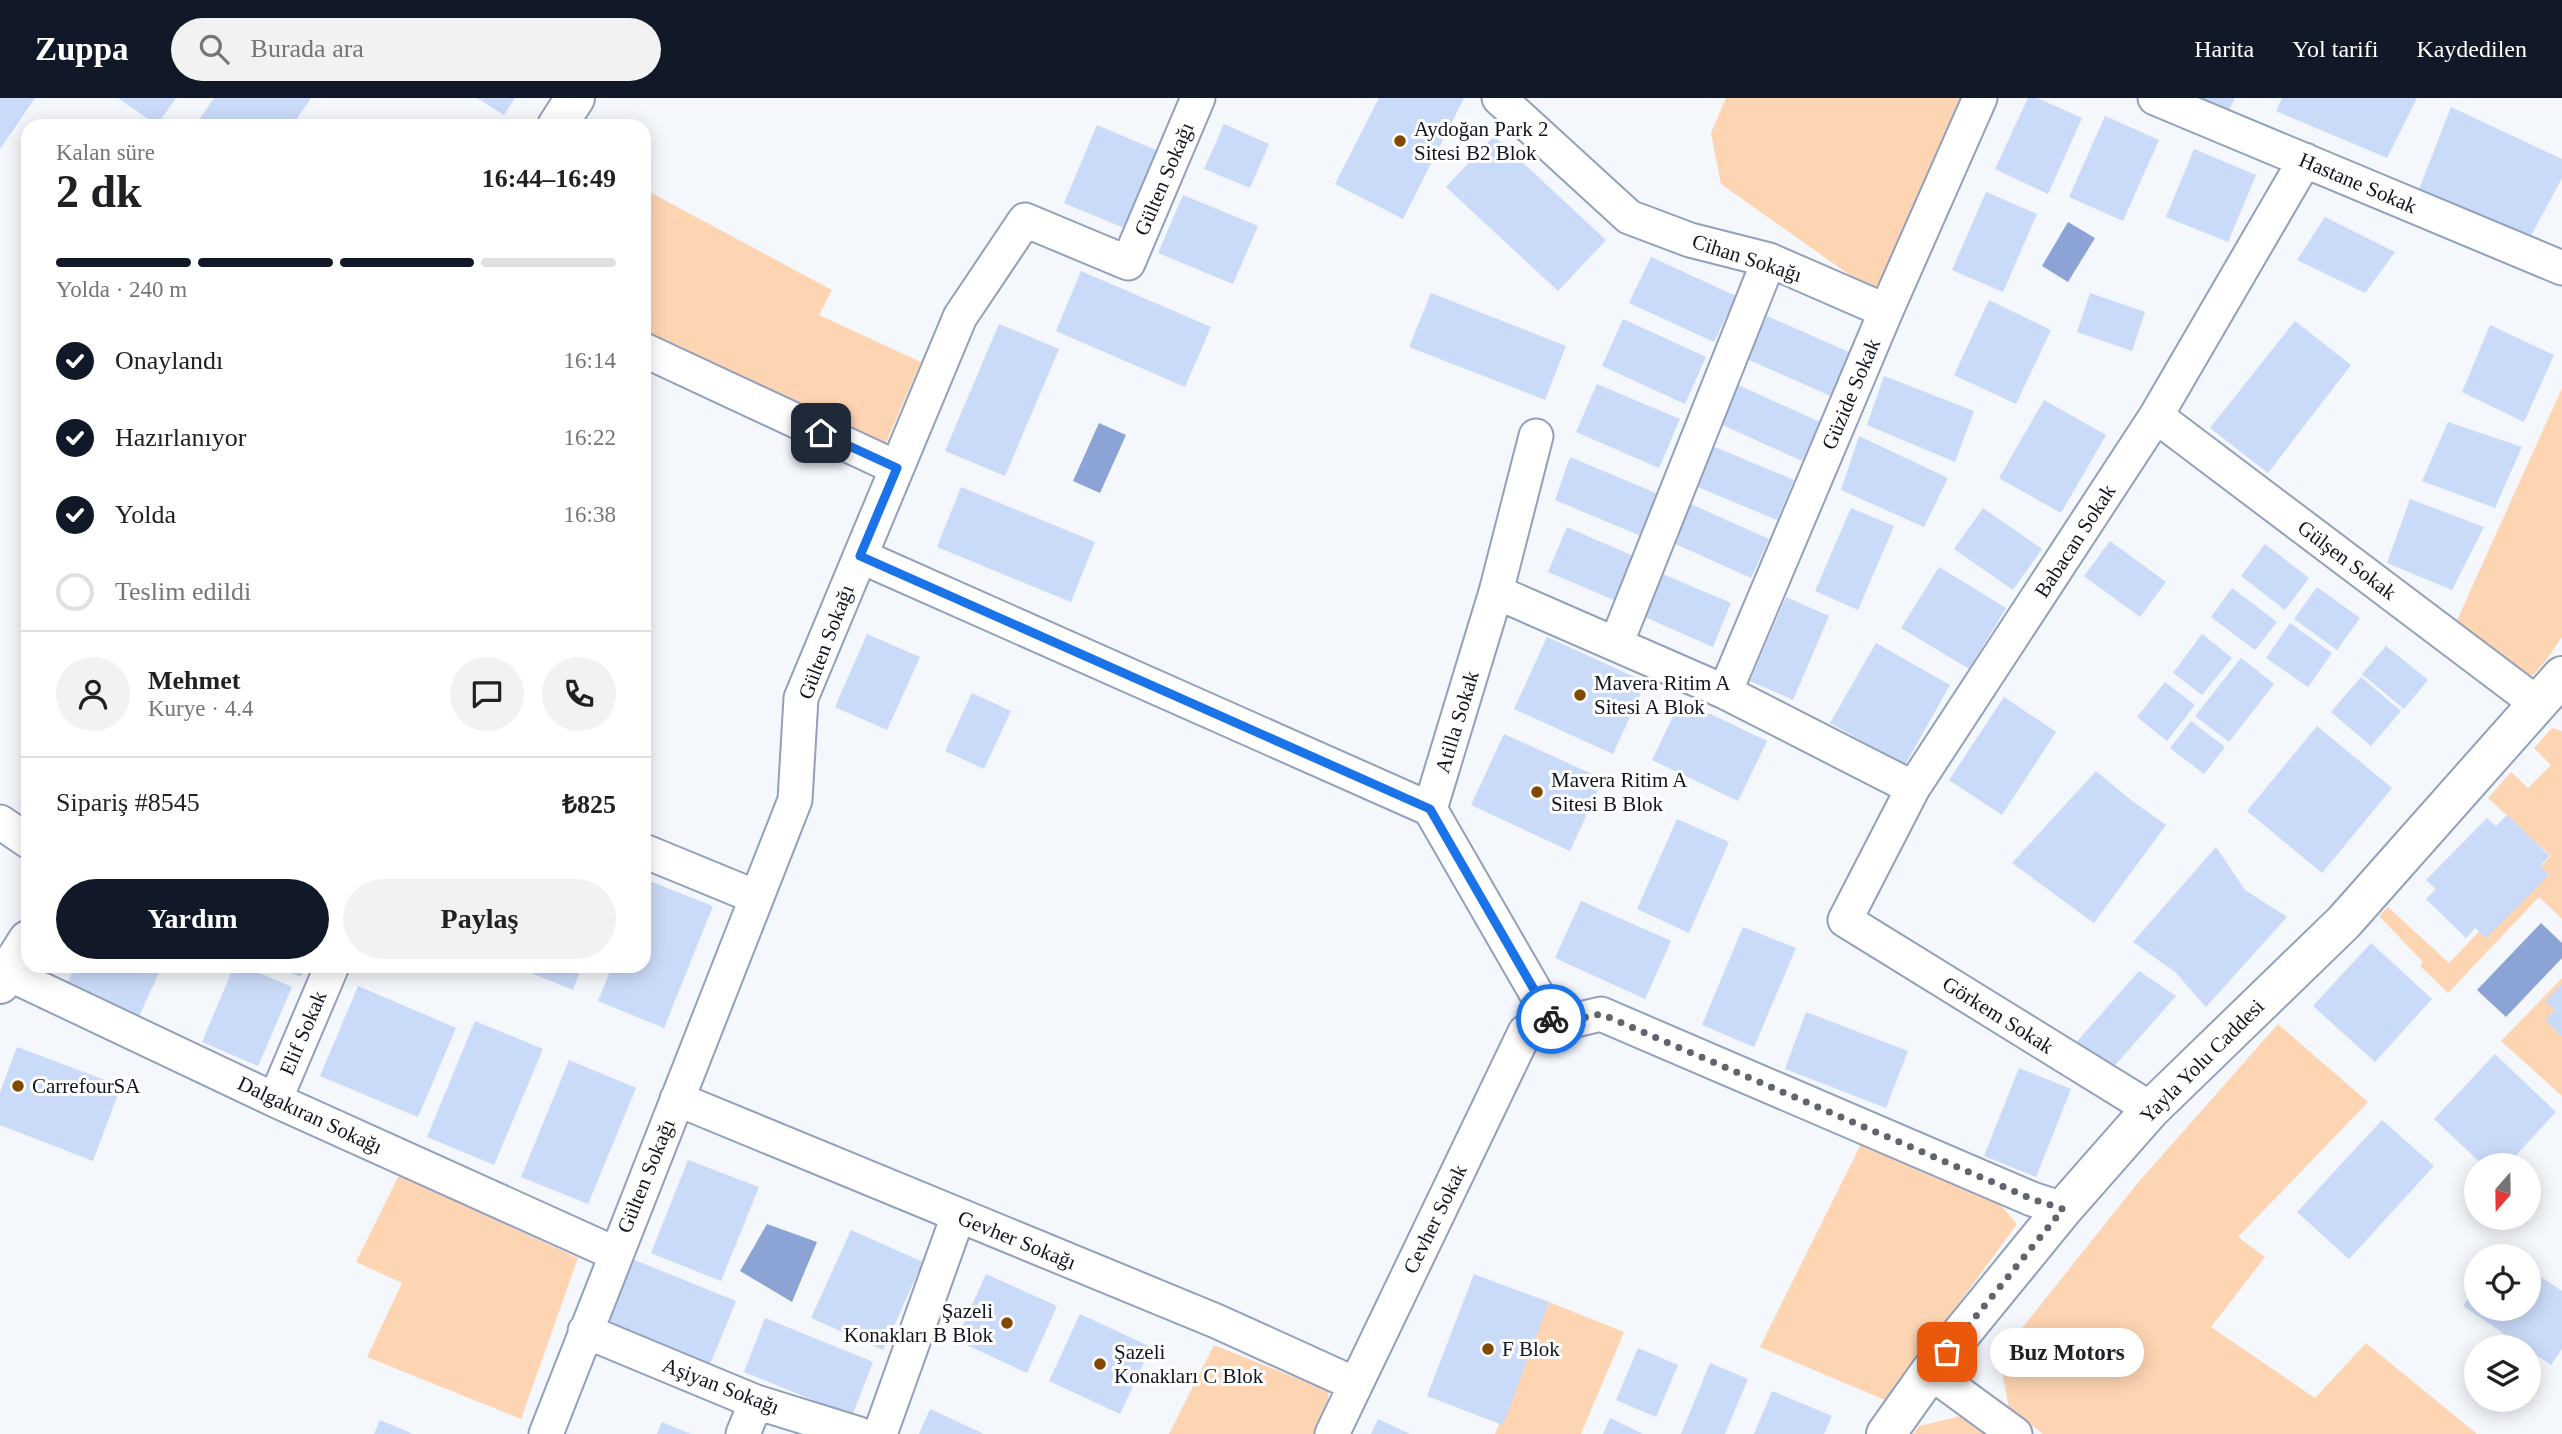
<!DOCTYPE html>
<html lang="tr">
<head>
<meta charset="utf-8">
<style>
	body { margin:0; font-family:"Times New Roman",serif; background:#f2f2f2; color:#202124; height:100vh; display:flex; flex-direction:column; font-size:26px; white-space:nowrap }
	* { box-sizing:border-box; margin:0 }
	p { font-size:23px; color:#757577 }
	.icon { flex:none; width:38px; height:38px; fill:none; stroke:currentColor; stroke-width:2; stroke-linecap:round; stroke-linejoin:round }
	.map { position:relative; flex:1; overflow:hidden }
	.sheet { position:absolute; left:21px; top:21px; width:630px; height:854px; display:flex; flex-direction:column; background:#fff; border-radius:21px; box-shadow:0 4px 18px #0003 }
	.sheet>* { flex:none }
	.needle { width:46px; rotate:200deg }
	.fabs { position:absolute; left:2464px; top:1055px; display:grid; gap:14px }
	.fabs a { display:grid; place-items:center; width:77px; height:77px; border-radius:50%; background:#fff; box-shadow:0 4px 18px #0003; font-size:35px }
	.pin { position:absolute; display:grid; place-items:center; width:60px; height:60px; color:#fff; margin:-30px; border-radius:14px; box-shadow:0 4px 10px #0006 }
	.courier { position:absolute; display:grid; place-items:center; width:70px; height:70px; margin:-35px; border:5px solid #1a73e8; border-radius:50%; background:#fff; color:#222; box-shadow:0 2px 9px #0007 }
	.bubble { position:absolute; height:49px; border-radius:24px; background:#fff; box-shadow:0 4px 18px #0003; font-size:23px; font-weight:700; line-height:49px; text-align:center }
	.headline em { font-style:normal; font-weight:700 }
	.headline div { display:flex; flex-direction:column-reverse }
	.headline { display:flex; align-items:center; justify-content:space-between; height:119px; padding:0 35px }
	h1 { font-size:46px; font-weight:700; line-height:52px }
	.bar { display:grid; grid-template-columns:repeat(4,1fr); gap:10px 7px; align-content:center; height:84px; padding:0 35px }
	.bar i { height:9px; border-radius:5px; background:#e0e0e0 }
	.bar .current { background:#111827 }
	.bar p { grid-column:span 4 }
	.line { display:flex; align-items:center; gap:18px; padding:0 35px; border-top:2px solid #e0e0e0 }
	.line div { flex:1 }
	.round { display:grid; place-items:center; flex:none; width:74px; height:74px; border-radius:37px; background:#f2f2f2 }
	ol { padding:0 35px; list-style:none }
	li { display:flex; align-items:center; gap:21px; height:77px }
	li p { margin-inline-start:auto }
	li .icon { padding:7px; border-radius:50%; background:#111827; color:#fff; stroke-width:4 }
	li:last-child { color:#757577 }
	li i { width:38px; height:38px; border:4px solid #e0e0e0; border-radius:50% }
	.action { display:flex; gap:14px; margin-top:auto; padding:14px 35px }
	.action a { flex:1; height:80px; border-radius:42px; background:#111827; color:#fff; font-size:28px; font-weight:700; line-height:80px; text-align:center }
	.action a+a { background:#f2f2f2; color:#202124 }
	header { display:flex; align-items:center; gap:42px; box-sizing:border-box; height:98px; padding:0 35px; background:#111827; color:#fff }
	header strong { font-size:33px }
	nav { display:flex; gap:38px; margin-inline-start:auto; font-size:24px }
	.search { width:490px; height:63px; background:#f2f2f2; display:flex; align-items:center; gap:18px; box-sizing:border-box; padding:0 24px; border-radius:38px; color:#757577; font-size:26px }
	.map>svg:first-child { display:block }
	.green { fill:#fed5b3 }
	.water { fill:#8ba4d5 }
	.building { fill:#cadbf9 }
	.lines { fill:none; stroke-linecap:round; stroke-linejoin:round }
	.minor-casing { stroke:#92a0bb; stroke-width:37 }
	.tertiary-casing { stroke:#92a0bb; stroke-width:42 }
	.minor { stroke:#fff; stroke-width:33 }
	.tertiary { stroke:#fff; stroke-width:38 }
	.done { stroke:#60646c; stroke-width:7; stroke-dasharray:0 12.6 }
	.route { stroke:#1a73e8; stroke-width:9 }
	.poi-dot { fill:#834800; stroke:#fff; stroke-width:2.5 }
	.labels { text-anchor:middle; stroke-width:6; stroke-linejoin:round; paint-order:stroke }
	.poi-label { font-size:21px; fill:#10151e; stroke:#fff; text-anchor:start }
	.street-label { font-size:21px; fill:#10151e; stroke:#fff }
</style>
</head>
<body>
<header>
<strong>Zuppa</strong>
<div class="search"><svg class="icon" aria-label="search" viewBox="0 0 24 24"><circle cx="10" cy="10" r="6"/><path d="M15 15l6 6"/></svg>Burada ara</div>
<nav><a>Harita</a><a>Yol tarifi</a><a>Kaydedilen</a></nav>
</header>
<div class="map">
<svg width="2562" height="1336" viewBox="0 0 2562 1336">
	<rect width="100%" height="100%" fill="#f4f7fc"/>
	<path class="green" d="M1726,0H1961L1882,184L1871,192L1721,86L1711,35Z
		M644,91L832,192L819,217L921,264L882,354L644,243Z
		M2562,290V539L2544,565L2533,577H2523L2453,531Z
		M2552,630L2562,633V821L2539,799L2448,895L2420,868L2423,864L2379,818L2388,809L2449,865L2551,758L2488,700L2511,674L2528,690L2551,667L2534,650Z
		M2562,880V998L2501,943Z
		M2278,926L2368,1004L2238,1139L2265,1159L2211,1229L2315,1300L2366,1245L2477,1336H2043L2009,1310L1999,1259L2136,1087Z
		M1862,1044L1997,1103L2017,1126L1887,1303L1760,1249Z
		M399,1077L578,1160L521,1321L367,1259L402,1185L356,1164Z
		M1549,1204L1624,1234L1581,1336H1495Z
		M1214,1247L1329,1293L1326,1312L1316,1336H1169Z
		M1969,1316L1996,1336H1913L1919,1328Z"/>
	<path class="water" d="M2068,124L2095,140L2068,184L2042,168Z
		M1099,325L1126,337L1100,395L1073,383Z
		M2541,825L2562,845V860L2506,919L2477,892Z
		M767,1126L817,1144L792,1204L740,1173Z"/>
	<path class="building" d="M0,0H35L0,51Z
		M118,0H176L157,27Z
		M214,0H311L292,28H195Z
		M477,0H515L504,17Z
		M1379,0H1464L1403,121L1335,86Z
		M2028,0H2037L2082,20L2048,96L1995,71Z
		M2198,0H2235L2228,14Z
		M2282,0H2417L2387,60L2276,13Z
		M2451,9L2562,61V80L2525,149L2414,104Z
		M2105,18L2159,42L2123,123L2069,99Z
		M1224,26L1269,46L1250,90L1204,71Z
		M1097,27L1161,54L1129,132L1064,105Z
		M1494,38L1606,142L1558,193L1446,89Z
		M2194,51L2256,77L2228,144L2166,119Z
		M1986,94L2037,116L2003,194L1952,172Z
		M1183,97L1258,128L1233,186L1158,155Z
		M2325,119L2395,154L2365,195L2297,162Z
		M1651,159L1736,198L1714,244L1629,205Z
		M1081,173L1211,229L1185,289L1056,233Z
		M1431,195L1566,248L1545,302L1409,249Z
		M2090,195L2145,214L2132,253L2077,234Z
		M1989,202L2051,232L2016,306L1954,277Z
		M1767,218L1851,255L1831,298L1747,261Z
		M1623,221L1706,259L1685,306L1602,268Z
		M2295,223L2351,267L2268,375L2210,330Z
		M999,226L1059,251L1005,378L945,353Z
		M2490,227L2554,257L2524,324L2462,294Z
		M1884,278L1974,313L1955,364L1867,327Z
		M1597,286L1680,321L1659,370L1576,334Z
		M1736,286L1820,324L1802,363L1718,325Z
		M2044,302L2106,337L2061,415L1999,380Z
		M2448,324L2522,349L2495,410L2422,383Z
		M1859,338L1948,380L1924,429L1841,392Z
		M1710,347L1794,382L1777,422L1693,387Z
		M1570,359L1658,396L1641,438L1555,402Z
		M961,389L1095,444L1071,504L937,449Z
		M2410,401L2484,429L2452,492L2387,465Z
		M1686,404L1769,441L1751,480L1669,443Z
		M1851,410L1894,428L1858,512L1815,493Z
		M1983,410L2042,451L2013,492L1954,451Z
		M1567,429L1640,461L1621,505L1548,474Z
		M2110,443L2166,484L2140,519L2084,478Z
		M2265,446L2309,480L2285,512L2241,478Z
		M1939,469L2006,510L1969,571L1901,530Z
		M1658,474L1731,505L1713,549L1640,517Z
		M2317,489L2360,520L2337,552L2294,521Z
		M2232,490L2277,524L2255,552L2211,519Z
		M1786,499L1829,518L1793,602L1750,583Z
		M2290,525L2332,555L2308,589L2266,560Z
		M867,536L920,559L887,632L835,609Z
		M2202,536L2232,560L2202,597L2173,575Z
		M1547,539L1646,584L1613,656L1514,611Z
		M1876,545L1950,587L1905,667L1830,625Z
		M2386,548L2428,582L2404,611L2362,576Z
		M2241,560L2274,586L2229,644L2195,618Z
		M2361,579L2401,613L2371,648L2331,614Z
		M2165,584L2195,607L2167,643L2137,619Z
		M972,595L1011,613L984,671L945,653Z
		M2004,599L2056,634L2002,717L1949,682Z
		M1681,602L1767,643L1738,703L1652,662Z
		M2191,623L2225,649L2204,676L2170,650Z
		M2317,628L2392,690L2322,775L2247,713Z
		M1504,636L1603,681L1570,753L1471,707Z
		M2096,673L2132,703L2166,727L2094,825L2012,765Z
		M2507,717L2550,758L2540,768L2549,777L2486,840L2475,830L2466,840L2426,801L2436,791L2426,782L2487,720L2496,728Z
		M1677,721L1729,744L1689,835L1637,811Z
		M2216,749L2245,792L2287,819L2206,909L2175,874L2133,844Z
		M647,782L713,808L664,930L598,903L612,868H644V789Z
		M1581,803L1671,843L1645,901L1555,860Z
		M1743,829L1796,850L1754,949L1702,927Z
		M2371,845L2432,901L2375,964L2313,908Z
		M75,868H162L137,923L65,890Z
		M234,868H243L292,889L258,968L202,944Z
		M274,868H306L301,879Z
		M514,868H582L573,892Z
		M2139,873L2176,898L2110,973L2074,947Z
		M2562,886V938L2545,922L2555,912L2545,903Z
		M358,888L456,930L418,1019L320,978Z
		M1806,914L1908,953L1886,1010L1785,971Z
		M475,923L543,951L494,1067L427,1039Z
		M17,949L121,988L93,1063L0,1027V994Z
		M2495,956L2556,1014L2506,1068H2484L2434,1021Z
		M569,962L636,990L588,1106L521,1079Z
		M2019,970L2071,991L2036,1079L1984,1058Z
		M2382,1022L2434,1068L2349,1161L2297,1114Z
		M688,1062L759,1089L721,1183L651,1155Z
		M851,1132L923,1164L883,1252L811,1220Z
		M632,1161L736,1203L707,1274L603,1232Z
		M2529,1171L2562,1193V1251L2551,1267L2529,1252V1250H2525L2463,1208L2476,1189V1211H2529Z
		M986,1176L1057,1208L1027,1275L956,1242Z
		M1474,1176L1549,1204L1503,1327L1427,1298Z
		M1080,1216L1151,1249L1120,1316L1049,1283Z
		M765,1220L873,1264L852,1318L744,1274Z
		M1638,1250L1678,1267L1656,1319L1616,1302Z
		M1710,1265L1748,1281L1725,1336H1681Z
		M1772,1293L1832,1318L1824,1336H1754Z
		M930,1311L984,1336H919Z
		M1610,1320L1643,1336H1603Z
		M1378,1321L1410,1336H1371Z
		M380,1322L413,1336H374Z
		M662,1324L691,1336H657Z"/>
	<g class="lines">
		<g class="minor-casing">
			<path id="minor" d="M1499,0L1629,119L1690,142L1769,162L1886,213
				M2155,0L2562,170
				M644,252L897,370
				M2156,318L2539,607
				M1536,338L1496,494L1430,711L1554,926
				M860,458L1430,711
				M1496,494L1725,594L1913,690
				M1616,546L1769,162
				M1725,594L1886,213L1980,0
				M0,724L28,743
				M644,753L756,799
				M7,875L275,1002L616,1156
				M677,1001L1216,1223L1355,1286
				M275,1002L332,868
				M2151,1011L1845,822L1913,690L2156,318L2305,62
				M585,1233L756,1304L859,1336
				M1930,1274L2015,1336
				M546,1336L795,702L801,600L960,219L1025,122L1128,165L1198,0
				M743,1336L756,1304
				M880,1336L958,1118
				M1332,1336L1525,934L1601,916L2032,1101L2063,1111"/>
		</g>
		<g class="tertiary-casing">
			<path id="tertiary" d="M557,28L575,0
				M0,886L28,842
				M1886,1336L1930,1274L2063,1111L2151,1011L2344,824L2562,578"/>
		</g>
		<use href="#minor" class="minor"/>
		<use href="#tertiary" class="tertiary"/>
	</g>
	<g class="lines">
		<path class="done" d="M1551,921L1554,926L1601,916L2032,1101L2063,1111L1947,1254"/>
		<path class="route" d="M821,335L897,370L860,458L1430,711L1551,921"/>
	</g>
	<g class="poi-dot">
		<circle cx="1400" cy="43" r="7"/>
		<circle cx="1580" cy="597" r="7"/>
		<circle cx="1537" cy="694" r="7"/>
		<circle cx="18" cy="988" r="7"/>
		<circle cx="1007" cy="1225" r="7"/>
		<circle cx="1488" cy="1251" r="7"/>
		<circle cx="1100" cy="1266" r="7"/>
	</g>
	<g class="labels">
		<g class="poi-label">
			<text x="1414" y="38">Aydoğan Park 2<tspan x="1414" dy="24">Sitesi B2 Blok</tspan></text>
			<text x="1594" y="592">Mavera Ritim A<tspan x="1594" dy="24">Sitesi A Blok</tspan></text>
			<text x="1551" y="689">Mavera Ritim A<tspan x="1551" dy="24">Sitesi B Blok</tspan></text>
			<text x="32" y="995">CarrefourSA</text>
			<text x="993" y="1220" text-anchor="end">Şazeli<tspan x="993" dy="24">Konakları B Blok</tspan></text>
			<text x="1502" y="1258">F Blok</text>
			<text x="1114" y="1261">Şazeli<tspan x="1114" dy="24">Konakları C Blok</tspan></text>
		</g>
		<g class="street-label">
			<text transform="translate(1164 81) rotate(-67)" y="7">Gülten Sokağı</text>
			<text transform="translate(2358 85) rotate(23)" y="7">Hastane Sokak</text>
			<text transform="translate(1747 160) rotate(18)" y="7">Cihan Sokağı</text>
			<text transform="translate(1851 296) rotate(-67)" y="7">Güzide Sokak</text>
			<text transform="translate(2075 443) rotate(-57)" y="7">Babacan Sokak</text>
			<text transform="translate(2347 462) rotate(37)" y="7">Gülşen Sokak</text>
			<text transform="translate(826 544) rotate(-69)" y="7">Gülten Sokağı</text>
			<text transform="translate(1457 624) rotate(-73)" y="7">Atilla Sokak</text>
			<text transform="translate(1998 917) rotate(32)" y="7">Görkem Sokak</text>
			<text transform="translate(303 935) rotate(-67)" y="7">Elif Sokak</text>
			<text transform="translate(2202 963) rotate(-45)" y="7">Yayla Yolu Caddesi</text>
			<text transform="translate(310 1017) rotate(25)" y="7">Dalgakıran Sokağı</text>
			<text transform="translate(646 1078) rotate(-68)" y="7">Gülten Sokağı</text>
			<text transform="translate(1435 1121) rotate(-64)" y="7">Cevher Sokak</text>
			<text transform="translate(1017 1142) rotate(22)" y="7">Gevher Sokağı</text>
			<text transform="translate(721 1288) rotate(21)" y="7">Aşiyan Sokağı</text>
		</g>
	</g>
</svg>
<div class="fabs">
<a><svg class="needle" viewBox="-14 -14 28 28"><path d="M0-13l5 13h-10z" fill="#e53935"/><path d="M0 13l5-13h-10z" fill="#757577"/></svg></a>
<a><svg class="icon" aria-label="locate" viewBox="0 0 24 24"><circle cx="12" cy="12" r="6"/><path d="M12 2v4M12 18v4M2 12h4M18 12h4"/></svg></a>
<a><svg class="icon" aria-label="layers" viewBox="0 0 24 24"><path d="M12 4l9 5-9 5-9-5zM3 14l9 5 9-5"/></svg></a>
</div>
<div class="pin" style="left:1947px;top:1254px;background:#ea580c"><svg class="icon" aria-label="bag" viewBox="0 0 24 24"><path d="M5 8h14l-1 12H6zM9 8a3 3 0 0 1 6 0"/></svg></div>
<div class="pin" style="left:821px;top:335px;background:#1f2937"><svg class="icon" aria-label="home" viewBox="0 0 24 24"><path d="M3 11l9-7 9 7M6 9v11h12V9"/></svg></div>
<div class="courier" style="left:1551px;top:921px"><svg class="icon" aria-label="bike" viewBox="0 0 24 24"><circle cx="6" cy="16" r="4"/><circle cx="18" cy="16" r="4"/><path d="M6 16l4-8h5l3 8M10 8l3 8H6M13 5h3"/></svg></div>
<div class="bubble" style="left:1990px;top:1230px;width:154px">Buz Motors</div>
<section class="sheet">
<div class="headline"><div><h1>2 dk</h1><p>Kalan süre</p></div><em>16:44–16:49</em></div>
<div class="bar"><i class="current"></i><i class="current"></i><i class="current"></i><i></i><p>Yolda · 240 m</p></div>
<ol>
<li><svg class="icon" aria-label="check" viewBox="0 0 24 24"><path d="M5 12l5 5 9-10"/></svg>Onaylandı<p>16:14</p></li>
<li><svg class="icon" aria-label="check" viewBox="0 0 24 24"><path d="M5 12l5 5 9-10"/></svg>Hazırlanıyor<p>16:22</p></li>
<li><svg class="icon" aria-label="check" viewBox="0 0 24 24"><path d="M5 12l5 5 9-10"/></svg>Yolda<p>16:38</p></li>
<li><i></i>Teslim edildi</li>
</ol>
<div class="line" style="height:126px"><a class="round"><svg class="icon" aria-label="person" viewBox="0 0 24 24"><circle cx="12" cy="8" r="4"/><path d="M4 21q1-7 8-7t8 7"/></svg></a><div><b>Mehmet</b><p>Kurye · 4.4</p></div><a class="round"><svg class="icon" aria-label="chat" viewBox="0 0 24 24"><path d="M4 5h16v11H9l-5 4z"/></svg></a><a class="round"><svg class="icon" aria-label="phone" viewBox="0 0 24 24"><path d="M5 4h4l2 5-3 2q2 4 5 5l2-3 5 2v4C11 20 4 13 5 4z"/></svg></a></div>
<div class="line" style="height:91px"><div>Sipariş #8545</div><b>₺825</b></div>
<div class="action"><a>Yardım</a><a>Paylaş</a></div>
</section>
</div>
</body>
</html>
